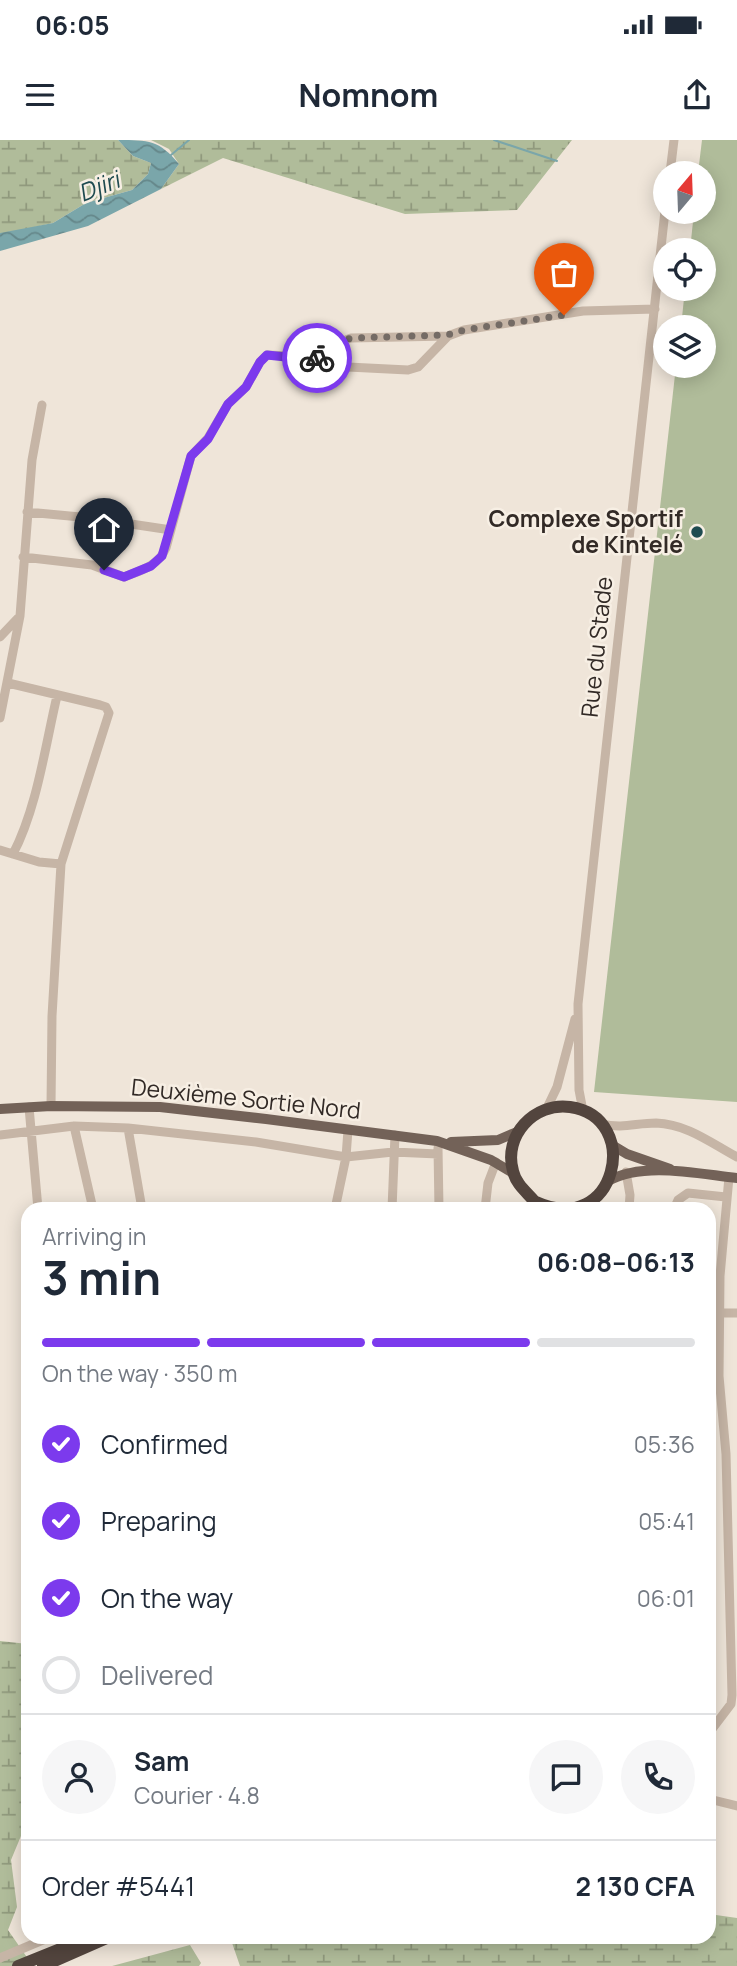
<!DOCTYPE html>
<html lang="en">
<head>
<meta charset="utf-8">
<style>
	body { margin:0; font-family:Manrope,sans-serif; background:#f6f6f7; color:#1f2937; height:100vh; display:flex; flex-direction:column; font-size:26px; white-space:nowrap }
	* { box-sizing:border-box; margin:0 }
	p { font-size:23px; color:#747a83 }
	.icon { flex:none; width:38px; height:38px; fill:none; stroke:currentColor; stroke-width:2; stroke-linecap:round; stroke-linejoin:round }
	.map { position:relative; flex:1; overflow:hidden }
	.sheet { position:absolute; left:21px; top:1062px; width:695px; height:742px; display:flex; flex-direction:column; background:#fff; border-radius:21px; box-shadow:0 4px 18px #0003 }
	.sheet>* { flex:none }
	.needle { width:46px; rotate:19deg }
	.fabs { position:absolute; left:653px; top:21px; display:grid; gap:14px }
	.fabs a { display:grid; place-items:center; width:63px; height:63px; border-radius:50%; background:#fff; box-shadow:0 4px 18px #0003; font-size:35px }
	.pin { position:absolute; display:grid; place-items:center; width:60px; height:60px; color:#fff; margin:-72px -30px; border-radius:50% 50% 50% 0; rotate:-45deg; box-shadow:0 0 7px #0007 }
	.pin .icon { rotate:45deg }
	.courier { position:absolute; display:grid; place-items:center; width:70px; height:70px; margin:-35px; border:5px solid #7c3aed; border-radius:50%; background:#fff; color:#222; box-shadow:0 2px 9px #0007 }
	.head em { font-style:normal; font-weight:700 }
	.head div { display:flex; flex-direction:column-reverse }
	.head { display:flex; align-items:center; justify-content:space-between; height:119px; padding:0 21px }
	h1 { font-size:46px; font-weight:700; line-height:52px }
	.bar { display:grid; grid-template-columns:repeat(4,1fr); gap:10px 7px; align-content:center; height:84px; padding:0 21px }
	.bar i { height:9px; border-radius:5px; background:#e0e1e3 }
	.bar .current { background:#7c3aed }
	.bar p { grid-column:span 4 }
	.line { display:flex; align-items:center; gap:18px; padding:0 21px; border-top:2px solid #e0e1e3 }
	.line div { flex:1 }
	.round { display:grid; place-items:center; flex:none; width:74px; height:74px; border-radius:37px; background:#f6f6f7 }
	ol { padding:0 21px; list-style:none }
	li { display:flex; align-items:center; gap:21px; height:77px }
	li p { margin-inline-start:auto }
	li .icon { padding:7px; border-radius:50%; background:#7c3aed; color:#fff; stroke-width:4 }
	li:last-child { color:#747a83 }
	li i { width:38px; height:38px; border:4px solid #e0e1e3; border-radius:50% }
	.status { display:flex; justify-content:space-between; align-items:center; height:49px; padding:0 35px; background:#fff; direction:ltr }
	.status svg { height:19px; fill:currentColor }
	header { display:flex; justify-content:space-between; align-items:center; height:91px; padding:0 21px; background:#fff; font-size:32px; font-weight:700 }
	.map>svg:first-child { display:block }
	.wetland { fill:url(#wetland-marsh) }
	.garden { fill:#b0bc9a }
	.water { fill:url(#water-waves) }
	.lines { fill:none; stroke-linecap:round; stroke-linejoin:round }
	.stream { stroke:#7aa6aa; stroke-width:2 }
	.minor { stroke:#c6b5a6; stroke-width:9 }
	.major { stroke:#736258; stroke-width:10 }
	.highway { stroke:#53453e; stroke-width:12 }
	.done { stroke:#746b65; stroke-width:7; stroke-dasharray:0 12.6 }
	.route { stroke:#7c3aed; stroke-width:9 }
	.poi-dot { fill:#1f4b50; stroke:#f7efe4; stroke-width:2.5 }
	.labels { text-anchor:middle; stroke-width:5; stroke-linejoin:round; paint-order:stroke }
	.poi-label { font-size:23px; font-weight:bold; fill:#322a26; stroke:#f7efe4; text-anchor:end }
	.street-label { font-size:23px; fill:#322a26; stroke:#f7efe4 }
	.water-label { font-size:24px; font-style:italic; fill:#1f4b50; stroke:#f7efe4 }
</style>
</head>
<body>
<div class="status"><b>06:05</b><svg viewBox="0 0 49 12"><path d="M0 12V9h3v3zM5 12V6h3v6zM10 12V3h3v9zM15 12V0h3v12zM26 1h20v11H26zM47 4h2v5h-2z"/></svg></div>
<header><svg class="icon" aria-label="menu" viewBox="0 0 24 24"><path d="M4 6h16M4 12h16M4 18h16"/></svg>Nomnom<svg class="icon" aria-label="share" viewBox="0 0 24 24"><path d="M12 15V3M7 8l5-5 5 5M5 13v7h14v-7"/></svg></header>
<div class="map">
<svg width="737" height="1826" viewBox="0 0 737 1826">
	<defs>
		<pattern id="wetland-marsh" width="20" height="14" patternUnits="userSpaceOnUse" patternTransform="scale(1.75)"><rect width="20" height="14" fill="#b0bc9a"/><path d="M1 5h8M5 5V1M11 12h8M15 12V8" fill="none" stroke="#90997d"/></pattern>
		<pattern id="water-waves" width="16" height="10" patternUnits="userSpaceOnUse" patternTransform="scale(1.75)"><rect width="16" height="10" fill="#7aa6aa"/><path d="M0 5q4-4 8 0t8 0" fill="none" stroke="#65878a"/></pattern>
	</defs>
	<rect width="100%" height="100%" fill="#efe5d9"/>
	<path class="wetland" d="M0,0H118L133,16L151,23L148,34L132,50L86,63L53,83L4,94L0,93Z
		M151,0H572L517,70L405,74L223,18L161,49L179,24L169,9Z
		M0,1501L28,1504V1679L11,1720L17,1767L8,1790L33,1826H0Z
		M709,1774L737,1778V1826H240L230,1797H709Z
		M190,1805L201,1823L199,1826H112Z"/>
	<path class="garden" d="M702,0H737V962L594,952L676,226H704V187H681L685,149H704V110H690L694,72H704V33H698Z"/>
	<path class="water" d="M118,0C149,0 159,0 179,24L161,49L88,86L0,111V93L53,83L86,63L132,50L148,34L151,23L133,16Z"/>
	<g class="lines">
		<path class="stream" d="M494,0L557,21
			M171,15L189,0"/>
		<path class="minor" d="M670,33L674,0
			M313,218C330,216 335,203 351,198L448,196L464,190L583,171L655,169
			M27,372L91,378L171,390
			M23,417L92,425L124,437C142,430 158,426 166,408L191,316L208,298L228,264L246,247L260,222L267,215L290,216L348,227L408,230L418,227L448,196
			M0,497L18,478
			M8,543L100,565L106,567L109,573L61,724L52,876L51,966
			M0,578L20,476L32,320L42,265
			M0,710L39,722L61,724
			M13,714C37,668 45,607 57,556
			M29,967L38,1069
			M547,968L557,947L575,879
			M583,971L579,950L578,864L665,71
			M601,984C625,989 635,983 656,983C687,984 711,1003 737,1017
			M74,986L93,1069
			M128,988L142,1069
			M0,995L74,986L128,988L256,1002L346,1017L393,1012L438,1014
			M438,1008L439,1069
			M626,1032L630,1055L629,1069
			M335,1069L346,1017L348,990
			M392,1069L395,995
			M485,1069L488,1043L496,1022
			M674,1069L678,1060L688,1053L726,1057
			M720,1173H737
			M709,1593L731,1564L732,1555L726,1314L719,1236L720,1136L729,1037
			M709,1659L737,1666
			M0,1818L50,1797"/>
		<path class="major" d="M0,969L51,966L160,967L266,979L437,1001L491,1020L513,1033
			M451,1002L498,1000L517,992
			M612,1005L627,1014L670,1029
			M608,1041C643,1021 699,1034 737,1038"/>
		<path class="highway" d="M536,1062C617,1099 643,977 570,967C534,962 503,996 513,1031C517,1048 532,1055 540,1069
			M18,1826L90,1797
			M43,1826L109,1797"/>
	</g>
	<g class="lines">
		<path class="done" d="M317,218C332,215 337,202 351,198L447,195L464,190L564,175"/>
		<path class="route" d="M104,430L124,437L151,426L162,416L191,316L208,299L228,264L246,247L260,222L267,215L304,219L317,218"/>
	</g>
	<circle class="poi-dot" cx="697" cy="392" r="7"/>
	<g class="labels">
		<g class="poi-label">
			<text x="683" y="387">Complexe Sportif<tspan x="683" dy="26">de Kintelé</tspan></text>
		</g>
		<g class="street-label">
			<text transform="translate(597 507) rotate(-84)" y="8">Rue du Stade</text>
			<text transform="translate(246 959) rotate(6)" y="8">Deuxième Sortie Nord</text>
		</g>
		<g class="water-label">
			<text transform="translate(99 47) rotate(-22)" y="8">Djiri</text>
		</g>
	</g>
</svg>
<div class="fabs">
<a><svg class="needle" viewBox="-14 -14 28 28"><path d="M0-13l5 13h-10z" fill="#e53935"/><path d="M0 13l5-13h-10z" fill="#747a83"/></svg></a>
<a><svg class="icon" aria-label="locate" viewBox="0 0 24 24"><circle cx="12" cy="12" r="6"/><path d="M12 2v4M12 18v4M2 12h4M18 12h4"/></svg></a>
<a><svg class="icon" aria-label="layers" viewBox="0 0 24 24"><path d="M12 4l9 5-9 5-9-5zM3 14l9 5 9-5"/></svg></a>
</div>
<div class="pin" style="left:564px;top:175px;background:#ea580c"><svg class="icon" aria-label="bag" viewBox="0 0 24 24"><path d="M5 8h14l-1 12H6zM9 8a3 3 0 0 1 6 0"/></svg></div>
<div class="pin" style="left:104px;top:430px;background:#1f2937"><svg class="icon" aria-label="home" viewBox="0 0 24 24"><path d="M3 11l9-7 9 7M6 9v11h12V9"/></svg></div>
<div class="courier" style="left:317px;top:218px"><svg class="icon" aria-label="bike" viewBox="0 0 24 24"><circle cx="6" cy="16" r="4"/><circle cx="18" cy="16" r="4"/><path d="M6 16l4-8h5l3 8M10 8l3 8H6M13 5h3"/></svg></div>
<section class="sheet">
<div class="head"><div><h1>3 min</h1><p>Arriving in</p></div><em>06:08–06:13</em></div>
<div class="bar"><i class="current"></i><i class="current"></i><i class="current"></i><i></i><p>On the way · 350 m</p></div>
<ol>
<li><svg class="icon" aria-label="check" viewBox="0 0 24 24"><path d="M5 12l5 5 9-10"/></svg>Confirmed<p>05:36</p></li>
<li><svg class="icon" aria-label="check" viewBox="0 0 24 24"><path d="M5 12l5 5 9-10"/></svg>Preparing<p>05:41</p></li>
<li><svg class="icon" aria-label="check" viewBox="0 0 24 24"><path d="M5 12l5 5 9-10"/></svg>On the way<p>06:01</p></li>
<li><i></i>Delivered</li>
</ol>
<div class="line" style="height:126px"><a class="round"><svg class="icon" aria-label="person" viewBox="0 0 24 24"><circle cx="12" cy="8" r="4"/><path d="M4 21q1-7 8-7t8 7"/></svg></a><div><b>Sam</b><p>Courier · 4.8</p></div><a class="round"><svg class="icon" aria-label="chat" viewBox="0 0 24 24"><path d="M4 5h16v11H9l-5 4z"/></svg></a><a class="round"><svg class="icon" aria-label="phone" viewBox="0 0 24 24"><path d="M5 4h4l2 5-3 2q2 4 5 5l2-3 5 2v4C11 20 4 13 5 4z"/></svg></a></div>
<div class="line" style="height:91px"><div>Order #5441</div><b>2 130 CFA</b></div>
</section>
</div>
</body>
</html>
